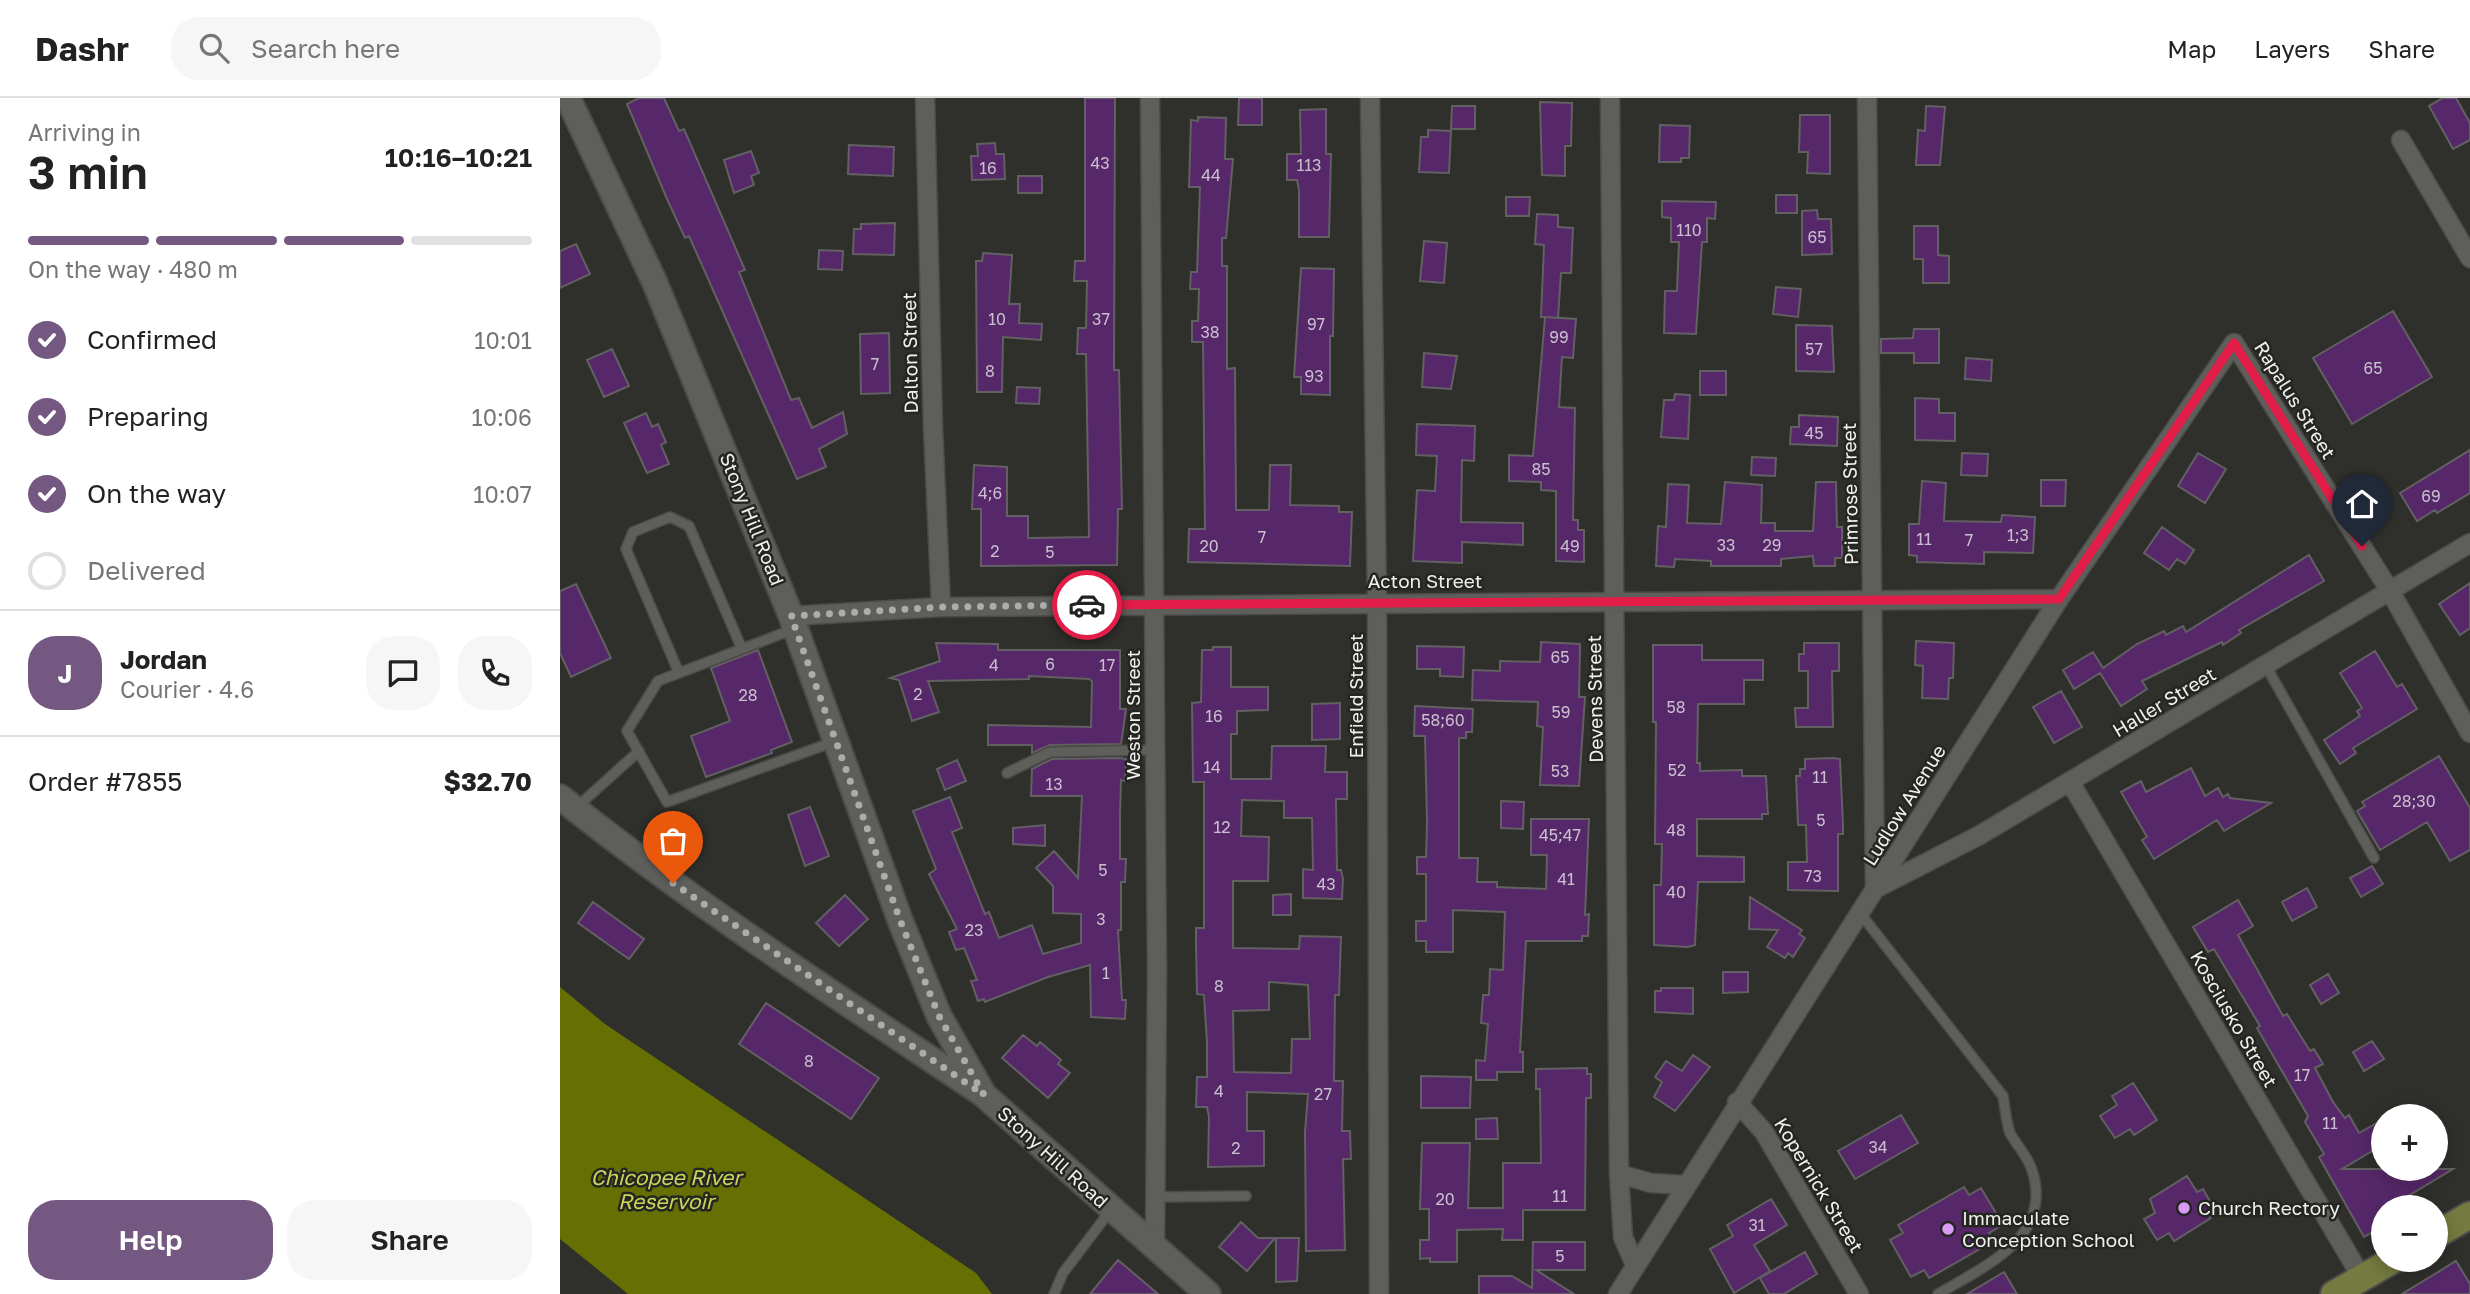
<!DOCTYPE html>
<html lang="en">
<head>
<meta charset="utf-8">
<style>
	body { margin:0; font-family:"Golos Text",sans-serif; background:#f6f6f6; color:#222; height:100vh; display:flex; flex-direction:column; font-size:26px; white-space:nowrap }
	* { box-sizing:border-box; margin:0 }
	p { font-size:23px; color:#767676 }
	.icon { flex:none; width:38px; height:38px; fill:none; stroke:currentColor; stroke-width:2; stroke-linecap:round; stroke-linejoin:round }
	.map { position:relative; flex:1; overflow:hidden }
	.drawer { display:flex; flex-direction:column; background:#fff; width:560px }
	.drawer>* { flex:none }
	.tools { position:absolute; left:1811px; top:1006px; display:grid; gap:14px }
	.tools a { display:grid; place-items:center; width:77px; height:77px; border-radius:50%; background:#fff; box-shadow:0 4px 18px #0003; font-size:35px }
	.pin { position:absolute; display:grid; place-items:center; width:60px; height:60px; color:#fff; margin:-72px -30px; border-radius:50% 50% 50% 0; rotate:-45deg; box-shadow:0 0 7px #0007 }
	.pin .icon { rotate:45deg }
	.courier { position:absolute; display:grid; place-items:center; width:70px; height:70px; margin:-35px; border:5px solid #e11d48; border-radius:50%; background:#fff; color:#222; box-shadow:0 2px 9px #0007 }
	.head em { font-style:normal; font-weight:600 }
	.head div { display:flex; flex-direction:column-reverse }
	.head { display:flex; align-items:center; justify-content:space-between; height:119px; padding:0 28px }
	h1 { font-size:46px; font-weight:600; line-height:52px }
	.bar { display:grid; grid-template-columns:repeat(4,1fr); gap:10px 7px; align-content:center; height:84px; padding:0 28px }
	.bar i { height:9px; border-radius:5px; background:#e0e0e0 }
	.bar .active { background:#755881 }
	.bar p { grid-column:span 4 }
	.line { display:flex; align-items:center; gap:18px; padding:0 28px; border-top:2px solid #e0e0e0 }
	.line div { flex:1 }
	.round { display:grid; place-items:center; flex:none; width:74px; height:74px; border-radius:28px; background:#f6f6f6 }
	ol { padding:0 28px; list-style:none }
	li { display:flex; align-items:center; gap:21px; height:77px }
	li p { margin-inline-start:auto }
	li .icon { padding:7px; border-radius:50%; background:#755881; color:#fff; stroke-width:4 }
	li:last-child { color:#767676 }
	li i { width:38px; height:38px; border:4px solid #e0e0e0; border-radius:50% }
	.action { display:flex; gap:14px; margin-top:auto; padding:14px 28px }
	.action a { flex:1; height:80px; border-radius:28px; background:#755881; color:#fff; font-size:28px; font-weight:600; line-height:80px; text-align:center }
	.action a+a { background:#f6f6f6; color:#222 }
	header { display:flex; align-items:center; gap:42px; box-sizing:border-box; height:98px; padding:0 35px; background:#fff; border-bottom:2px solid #e0e0e0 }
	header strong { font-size:33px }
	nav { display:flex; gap:38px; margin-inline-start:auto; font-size:24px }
	.search { width:490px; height:63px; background:#f6f6f6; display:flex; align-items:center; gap:18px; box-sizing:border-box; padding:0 24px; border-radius:28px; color:#767676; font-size:26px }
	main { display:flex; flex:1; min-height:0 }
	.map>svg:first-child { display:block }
	.water { fill:#666f01 }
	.building { fill:#562869; stroke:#626063; stroke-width:2; fill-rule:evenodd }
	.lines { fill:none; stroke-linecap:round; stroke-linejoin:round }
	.lane-casing { stroke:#4b4b49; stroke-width:12 }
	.street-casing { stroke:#4b4b49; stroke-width:21 }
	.secondary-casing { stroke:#4b4b49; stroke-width:28 }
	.primary-casing { stroke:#4b4b49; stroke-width:30 }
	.lane { stroke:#5e5e5b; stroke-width:9 }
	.street { stroke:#5e5e5b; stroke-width:18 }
	.secondary { stroke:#5e5e5b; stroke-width:24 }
	.primary { stroke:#757b40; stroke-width:26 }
	.done { stroke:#acadab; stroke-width:7; stroke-dasharray:0 12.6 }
	.route { stroke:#e11d48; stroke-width:9 }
	.poi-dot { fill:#da9af6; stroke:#252522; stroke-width:2.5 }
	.labels { text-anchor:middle; stroke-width:5; stroke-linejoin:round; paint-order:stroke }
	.number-label { font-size:16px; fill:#cabfce }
	.street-label { font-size:19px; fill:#f0f1ef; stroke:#252522 }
	.poi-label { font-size:19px; fill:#f0f1ef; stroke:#252522; text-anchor:start }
	.water-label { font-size:21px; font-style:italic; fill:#c7d55b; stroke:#252522 }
</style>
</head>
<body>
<header>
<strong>Dashr</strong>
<div class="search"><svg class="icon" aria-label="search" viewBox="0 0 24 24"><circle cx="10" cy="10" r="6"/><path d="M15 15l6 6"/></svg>Search here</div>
<nav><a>Map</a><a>Layers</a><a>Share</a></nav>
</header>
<main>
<section class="drawer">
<div class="head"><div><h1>3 min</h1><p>Arriving in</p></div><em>10:16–10:21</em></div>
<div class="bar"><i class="active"></i><i class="active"></i><i class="active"></i><i></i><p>On the way · 480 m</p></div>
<ol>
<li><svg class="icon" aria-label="check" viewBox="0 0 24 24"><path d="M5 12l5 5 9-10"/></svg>Confirmed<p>10:01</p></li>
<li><svg class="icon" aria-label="check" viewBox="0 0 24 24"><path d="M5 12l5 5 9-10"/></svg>Preparing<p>10:06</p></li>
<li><svg class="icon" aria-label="check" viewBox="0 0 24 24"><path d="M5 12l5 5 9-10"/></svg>On the way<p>10:07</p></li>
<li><i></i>Delivered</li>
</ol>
<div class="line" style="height:126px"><b class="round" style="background:#755881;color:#fff">J</b><div><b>Jordan</b><p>Courier · 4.6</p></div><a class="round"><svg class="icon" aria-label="chat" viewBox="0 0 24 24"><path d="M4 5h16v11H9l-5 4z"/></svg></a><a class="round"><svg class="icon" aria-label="phone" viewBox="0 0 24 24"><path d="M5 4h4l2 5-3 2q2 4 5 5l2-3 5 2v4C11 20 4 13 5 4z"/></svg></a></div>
<div class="line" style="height:91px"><div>Order #7855</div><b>$32.70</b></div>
<div class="action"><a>Help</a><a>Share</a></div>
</section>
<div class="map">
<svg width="1910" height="1196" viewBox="0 0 1910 1196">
	<rect width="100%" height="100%" fill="#2f2f2c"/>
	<path class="water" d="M0,889L45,926L416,1175L432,1196H68L0,1141Z"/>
	<path class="building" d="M79,0H104L119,33L124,31L185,172L179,174L231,302L239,300L252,330L283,314L287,336L259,351L266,369L237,381L129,138L125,140L107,101L67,6Z
		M525,0H555L554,272H559L562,411H558L557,467L421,468V411H412L414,367L447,369V418H468V440L529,439L526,256H517L518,230H526L527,183H514L515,163H525Z
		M679,0H702V27H678Z
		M1883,0H1896L1910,25V42L1893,51L1869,8Z
		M980,4L1012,5L1011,48H1005V78L982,77Z
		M892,8H915V31H891Z
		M1366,8L1385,9L1380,67H1356L1358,32L1365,33Z
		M766,11V56H771L769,139H739V92L737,82H727V56H741L740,12Z
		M1240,17H1270V76L1247,75L1248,54H1239Z
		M638,19L666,20L665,61H673L666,140H662V168H667V271L675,270L676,412H709L710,367H731L730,407L779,408V414H792L790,468L628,464L629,431H645L643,244H632V223H638L639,191H630L631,174H637L640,89H629L631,22L638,23Z
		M1100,27L1130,28L1129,60H1121V64H1099Z
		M868,32L891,33L889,75L859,74L861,39H868Z
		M435,45L436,56H444L445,81L412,82L411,58H418L417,46Z
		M289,47L334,49L333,78L288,76Z
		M191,53L199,75L191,78L194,87L174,95L164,62Z
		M458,78H482V95H458Z
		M1216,97H1237V115H1216Z
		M946,99H970L969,118H946Z
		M1102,103L1156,104L1155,121L1147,120V144H1142L1136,236L1104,235L1105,193H1117L1119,144H1111V120L1102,119Z
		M1257,112L1258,121H1271L1272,156L1242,157V113Z
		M977,116L998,117V129L1013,130L1011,175H1001L998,220L986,219L1016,221L1013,260L1002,259L999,309L1015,310L1013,422H1018V432H1024V464L996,463V393L981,392V384L949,383V357L973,358L985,219H981L984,147L975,146Z
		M335,125L334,157L293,156L294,131H301V126Z
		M1354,128H1378V157L1389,158V185H1363V161H1354Z
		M864,143L887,145L884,185L860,183Z
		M16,146L30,176L0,190V153Z
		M259,152L283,153L282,172L258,171Z
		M423,155L452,157L449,206H460L459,225L482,226L481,242L443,239L442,294H417L416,163H422Z
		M741,170L774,171L773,238H770V297L741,296V279H734Z
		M1216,189L1241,191L1238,219L1213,216Z
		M1833,213L1872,279L1792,326L1753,260Z
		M1236,227L1272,228L1274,274L1236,273Z
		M1354,231H1379V265H1354V255H1321V241L1353,240Z
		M329,235L330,295L301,296L300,236Z
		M52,251L69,288L44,299L27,262Z
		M864,255L897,258L891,291L862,289Z
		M1406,260L1432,262L1431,283L1405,281Z
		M1140,273H1166V297H1140Z
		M457,289L480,290L479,306L456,305Z
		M1115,296L1130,297L1128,341L1101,339L1104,302H1114Z
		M1355,300L1379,301V315H1395V343L1355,342Z
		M86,315L92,329L98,326L106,344L101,347L109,366L87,375L64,325Z
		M1239,317L1278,319L1277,348L1230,346L1231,329H1239Z
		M857,326L915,328L914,363L902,362L901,424L963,425V447L902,444V465L853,463L857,392L875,393L877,358L856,357Z
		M1910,352V395L1877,415L1875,412L1857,423L1840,395Z
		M1402,355L1428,356L1427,378L1401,377Z
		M1638,355L1666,371L1645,405L1618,388Z
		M1192,359L1216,360L1215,378L1191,377Z
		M1481,382H1506L1505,408H1481Z
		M1362,383L1386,385L1384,423L1441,424L1442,417L1475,419L1473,455L1424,454V466L1357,464V458L1349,457V426H1359Z
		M1165,384L1202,387L1201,425H1215V433H1253L1256,384H1276L1277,429H1282V460H1275V468H1254L1253,458L1221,461V468H1151V463L1115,461L1114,469L1096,468L1098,428L1106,429L1108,386L1129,387L1127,425L1161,426Z
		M1602,429L1634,452L1625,466L1617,461L1609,472L1584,455Z
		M1749,457L1764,483L1679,532L1681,535L1663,547L1662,544L1582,583L1587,591L1561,608L1540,575L1514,591L1503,572L1533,554L1543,570L1577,546L1604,533L1606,537L1623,528L1626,534Z
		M1910,485V530L1900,537L1879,506Z
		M16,486L51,560L11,579L0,555V493Z
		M1356,543L1394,545L1393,580H1389L1388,601L1362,600L1363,568L1355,567Z
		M981,544L1020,546L1019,599H1025L1019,688L980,687L983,629L977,628L978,604L912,602L913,572L940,573V563L980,564Z
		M376,545L438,546V552H560V611H566L561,646L490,647L472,655V647H428V627L531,629L532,583L529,581L469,578V581L368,583L379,614L352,623L339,582L330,580L380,563Z
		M1244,545H1279V573H1272L1273,629H1236L1235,610H1248V573H1239V556H1244Z
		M1093,547H1142V562H1203V582H1184V606H1138L1137,665H1140V673L1182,672V678H1206L1208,716H1202V721H1137V758L1184,759V784H1138L1135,847L1128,849L1094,847V787H1101L1102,746H1095L1096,624H1093Z
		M857,548L904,549L903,579L880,578V571H857Z
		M653,549H671V589H708V612L677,613V636H671V681H711L712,648H766L765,674H787V701H776L777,772H781L783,781L782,801L743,800V771L753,772L752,720H724V703L682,702L681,738L709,739L708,783H673V850L739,851L740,838L781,839L779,897H775L774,983H783L782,1033H790L791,1061H783L785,1152L746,1153L745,1034L748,996L687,994V1033H704V1068L648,1069L649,1019L647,1009H636L637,979H647V945L644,897L637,896L636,848V830H644V684H633L632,605L641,604L642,552H653ZM709,884L748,887L750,941H732L731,975L674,974L673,913L709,912Z
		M198,552L232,644L211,652L212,655L146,679L131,638L170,623L151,570Z
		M1815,553L1837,589L1842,586L1857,611L1793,650L1796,655L1780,666L1764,642L1800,618L1797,613L1802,610L1780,575Z
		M1501,593L1522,629L1494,645L1473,609Z
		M780,605V641L752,642V606Z
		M855,608L913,611L912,634H906V640H899V760H918L917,784H937V789L986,791L987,757H971V721H1029L1025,817L1029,816L1028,838H1022V843H966L960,954H963V974H937V982H916V962L925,963L928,926L921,925L923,897H929L930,871L943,872L945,814L893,812V854H866V843H856V823H866V776H857V759H866L867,725L865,638H854Z
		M1879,658L1910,710V752L1890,763L1867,724L1820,752L1797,713L1805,708L1802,704Z
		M560,660L566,661L565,683L561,682L560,717V761H566L565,784H561V832H558L562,902H566L565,921L531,919L530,867L488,879L425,904L424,901L418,903L411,883L417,882L404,850L396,852L389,834L397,831L369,776L376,771L353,713L390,699L402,730L392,734L425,816L429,814L439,840L472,827L483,856L521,845V816L493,815V788L476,770L494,753L518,780L522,698H471L472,671L492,661Z
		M1274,660L1280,661L1283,727V736H1278V793L1228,792V764H1247L1246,727H1238L1236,678H1240V671H1245V661Z
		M397,662L406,683L385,692L377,671Z
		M1631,670L1645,698L1658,690L1663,699L1668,696L1670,700L1711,705L1664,733L1657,722L1594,761L1582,742L1587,739L1561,694L1581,683L1586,694Z
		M941,703L964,704L963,731L941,730Z
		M250,709L269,758L245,768L228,717Z
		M485,727V748L453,746V730Z
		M1812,768L1823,786L1801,799L1790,780Z
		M1747,790L1757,809L1732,823L1722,804Z
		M731,796V817H713V797Z
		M285,797L308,821L279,848L256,825Z
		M1190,799L1242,832L1239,836L1245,840L1233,859L1228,855L1225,860L1207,849L1218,832L1189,831Z
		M1678,802L1693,828L1678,837L1723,918L1727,916L1750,953L1754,951L1763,966L1755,970L1773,1004L1785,1020L1789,1017L1799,1035L1824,1021V1046L1782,1071H1893L1845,1100L1850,1110H1824V1128L1804,1139L1759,1059L1764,1056L1745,1024L1748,1018L1697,930L1700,928L1654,851L1648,854L1633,829Z
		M33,804L84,841L69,861L18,825Z
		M1163,874H1188V894L1163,895Z
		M1768,876L1779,895L1761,906L1750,887Z
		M1101,890H1133V916L1095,914V893H1101Z
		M206,905L319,980L291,1021L179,946Z
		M463,937L477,948L480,944L501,962L498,966L510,975L488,1000L442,960Z
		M1812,943L1824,961L1804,973L1793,954Z
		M1133,957L1150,969L1115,1013L1094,999L1102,984L1095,979L1106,963L1122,973Z
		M1027,970V976H1031V1000H1026L1025,1112H963V1142H942L943,1131L897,1132V1164H870V1160L860,1161V1142H869V1111H860L862,1045H910L908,1110H943V1065H981L980,991H976V971Z
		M861,978L911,979L910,1010H861Z
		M1573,985L1597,1022L1574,1037L1570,1031L1555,1040L1540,1018L1557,1007L1552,998Z
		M1341,1017L1358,1045L1295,1081L1278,1053Z
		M937,1020L938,1041H916V1021Z
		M1627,1078L1637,1094L1643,1091L1655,1112L1648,1116L1651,1120L1614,1143L1609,1135L1597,1142L1584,1121L1595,1115L1590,1101Z
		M1404,1089L1409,1097L1421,1090L1443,1127L1429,1135L1434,1143L1369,1180L1364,1172L1351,1179L1330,1142L1343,1135L1338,1127Z
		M1211,1101L1227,1127L1194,1147L1210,1173L1174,1195L1150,1151L1173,1138L1167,1127Z
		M681,1124L698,1140H715L687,1173L659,1149Z
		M716,1140H739L737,1183L716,1184Z
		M973,1144H1025V1172H976L1014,1196H919V1178H952L972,1190Z
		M1245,1154L1257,1176L1224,1196H1209L1200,1180Z
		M558,1162L598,1196H530Z
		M1896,1163L1910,1186V1196H1842Z
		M1444,1174L1457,1196H1407Z"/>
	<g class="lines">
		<g class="lane-casing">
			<path id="lane" d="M234,531L98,583L67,633L107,704L276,643
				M1706,568L1814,760
				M119,575L66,451L73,434L110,419L129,428L182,551
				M447,675L490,654L594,652
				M18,708L79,653
				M1300,815L1443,998C1445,1009 1446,1024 1450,1035C1457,1048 1467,1057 1472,1072C1494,1139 1425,1168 1378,1196
				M595,1099L686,1098
				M494,1196L503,1175L550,1113"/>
		</g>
		<g class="street-casing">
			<path id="street" d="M365,0L373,329L381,509
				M590,0L597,872L595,1150
				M810,0L817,504L819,1196
				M1050,0L1059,1076L1091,1085L1125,1087
				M1307,0L1315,791L1420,737L1910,445
				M1841,42L1910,160
				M231,518L381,509L1499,501
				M1510,684L1802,1180
				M1177,1004L1204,1034L1299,1196
				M1059,1076L1063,1139L1075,1167
				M1058,1196L1499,501L1674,245L1830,493L1910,635"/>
		</g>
		<g class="secondary-casing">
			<path id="secondary" d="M8,0L95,185L231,518L340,822L379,918L424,997L648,1196
				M0,699C134,806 278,899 420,994"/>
		</g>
		<g class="primary-casing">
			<path id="primary" d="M1876,1137L1910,1117
				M1774,1196L1833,1162"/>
		</g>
		<use href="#lane" class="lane"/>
		<use href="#street" class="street"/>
		<use href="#secondary" class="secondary"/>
		<use href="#primary" class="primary"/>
	</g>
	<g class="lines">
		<path class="done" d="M113,785L424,997L379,918L340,822L231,518L381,509L527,507"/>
		<path class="route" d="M527,507L1499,501L1674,245L1802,448"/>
	</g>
	<g class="poi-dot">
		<circle cx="1624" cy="1110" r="7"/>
		<circle cx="1388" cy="1131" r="7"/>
	</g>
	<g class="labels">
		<g class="number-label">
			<text x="540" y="71">43</text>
			<text x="749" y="73">113</text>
			<text x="428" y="76">16</text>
			<text x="651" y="83">44</text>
			<text x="1129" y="138">110</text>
			<text x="1257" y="145">65</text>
			<text x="437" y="227">10</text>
			<text x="541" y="227">37</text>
			<text x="756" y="232">97</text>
			<text x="650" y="240">38</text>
			<text x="999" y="245">99</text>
			<text x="1254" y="257">57</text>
			<text x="315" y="272">7</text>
			<text x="1813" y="276">65</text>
			<text x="430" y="279">8</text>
			<text x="754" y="284">93</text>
			<text x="1254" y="341">45</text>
			<text x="981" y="377">85</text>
			<text x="430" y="401">4;6</text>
			<text x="1871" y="404">69</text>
			<text x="1458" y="443">1;3</text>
			<text x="702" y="445">7</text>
			<text x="1364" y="447">11</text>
			<text x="1409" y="448">7</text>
			<text x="1166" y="453">33</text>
			<text x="1212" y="453">29</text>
			<text x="649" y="454">20</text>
			<text x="1010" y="454">49</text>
			<text x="435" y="459">2</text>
			<text x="490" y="460">5</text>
			<text x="1000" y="565">65</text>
			<text x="490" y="572">6</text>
			<text x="434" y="573">4</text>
			<text x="547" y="573">17</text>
			<text x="358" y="602">2</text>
			<text x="188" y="603">28</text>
			<text x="1116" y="615">58</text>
			<text x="1001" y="620">59</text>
			<text x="654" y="624">16</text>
			<text x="883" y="628">58;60</text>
			<text x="652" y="675">14</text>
			<text x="1117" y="678">52</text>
			<text x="1000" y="679">53</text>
			<text x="1260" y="685">11</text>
			<text x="494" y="692">13</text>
			<text x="1854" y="709">28;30</text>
			<text x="1261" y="728">5</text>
			<text x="662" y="735">12</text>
			<text x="1116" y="738">48</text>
			<text x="1000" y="743">45;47</text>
			<text x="543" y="778">5</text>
			<text x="1253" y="784">73</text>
			<text x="1006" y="787">41</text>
			<text x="766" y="792">43</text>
			<text x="1116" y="800">40</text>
			<text x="541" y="827">3</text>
			<text x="414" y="838">23</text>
			<text x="546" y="881">1</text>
			<text x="659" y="894">8</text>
			<text x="249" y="969">8</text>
			<text x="1742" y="983">17</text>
			<text x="659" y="999">4</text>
			<text x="763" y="1002">27</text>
			<text x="1770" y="1031">11</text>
			<text x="1318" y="1055">34</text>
			<text x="676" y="1056">2</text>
			<text x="1000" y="1104">11</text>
			<text x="885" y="1107">20</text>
			<text x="1197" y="1133">31</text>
			<text x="1000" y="1164">5</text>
		</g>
		<g class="street-label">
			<text transform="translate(350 255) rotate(-91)" y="7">Dalton Street</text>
			<text transform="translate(1735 302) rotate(58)" y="7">Rapalus Street</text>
			<text transform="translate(1290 396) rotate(-91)" y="7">Primrose Street</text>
			<text transform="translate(192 421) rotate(68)" y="7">Stony Hill Road</text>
			<text x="865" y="490">Acton Street</text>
			<text transform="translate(796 598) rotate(-90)" y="7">Enfield Street</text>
			<text transform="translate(1035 601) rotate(-91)" y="7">Devens Street</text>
			<text transform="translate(1604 604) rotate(-31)" y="7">Haller Street</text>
			<text transform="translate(573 617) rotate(-90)" y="7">Weston Street</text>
			<text transform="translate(1344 707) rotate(-58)" y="7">Ludlow Avenue</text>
			<text transform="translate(1674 921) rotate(60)" y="7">Kosciusko Street</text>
			<text transform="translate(493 1059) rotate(42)" y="7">Stony Hill Road</text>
			<text transform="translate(1259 1087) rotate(59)" y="7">Kopernick Street</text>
		</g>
		<g class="poi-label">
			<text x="1638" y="1117">Church Rectory</text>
			<text x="1402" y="1127">Immaculate<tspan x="1402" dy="22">Conception School</tspan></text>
		</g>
		<g class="water-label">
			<text x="106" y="1087">Chicopee River<tspan x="106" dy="24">Reservoir</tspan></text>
		</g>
	</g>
</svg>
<div class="tools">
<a>+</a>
<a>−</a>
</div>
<div class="pin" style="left:113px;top:785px;background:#ea580c"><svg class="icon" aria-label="bag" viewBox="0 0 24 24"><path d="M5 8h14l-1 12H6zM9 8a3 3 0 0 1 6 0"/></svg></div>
<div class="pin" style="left:1802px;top:448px;background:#1f2937"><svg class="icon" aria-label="home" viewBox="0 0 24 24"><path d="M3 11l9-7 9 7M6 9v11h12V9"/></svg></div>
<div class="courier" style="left:527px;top:507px"><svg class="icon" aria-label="car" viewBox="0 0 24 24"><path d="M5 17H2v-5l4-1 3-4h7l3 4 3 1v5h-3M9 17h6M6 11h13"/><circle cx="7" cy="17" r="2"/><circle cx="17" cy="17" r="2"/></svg></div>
</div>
</main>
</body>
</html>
